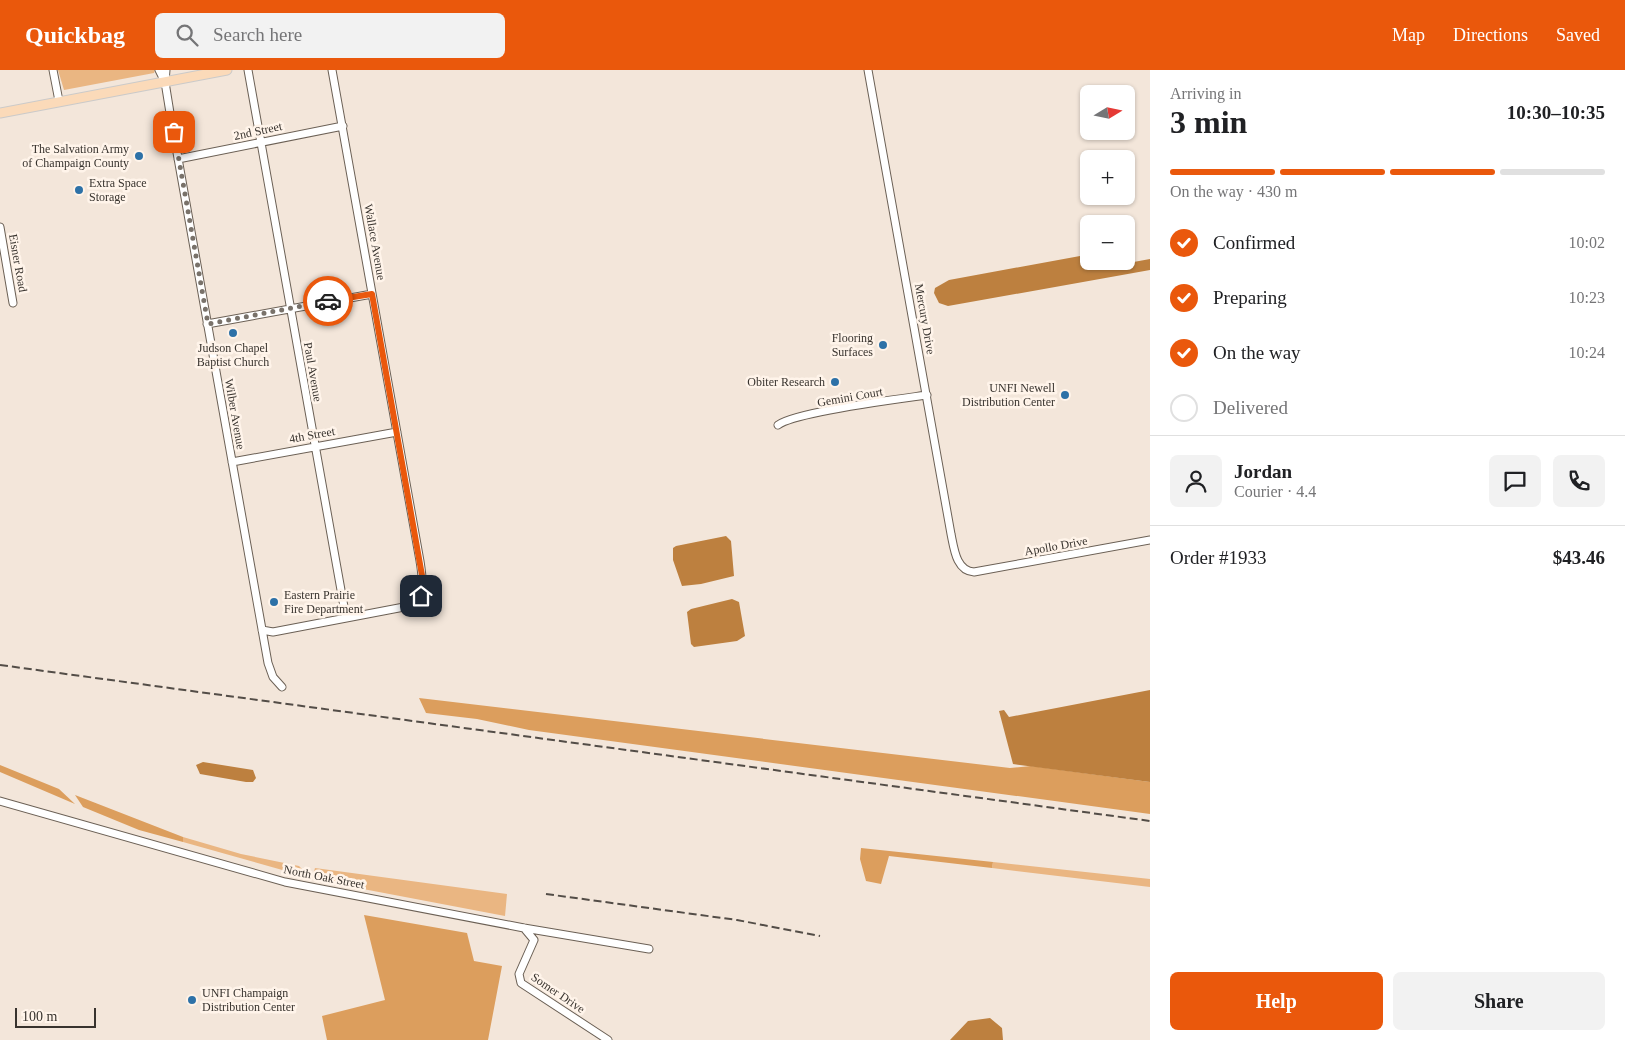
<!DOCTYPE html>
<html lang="en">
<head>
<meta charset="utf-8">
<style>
	body { margin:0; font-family:Georgia,serif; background:#f2f2f2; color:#202124; height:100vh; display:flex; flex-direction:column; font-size:19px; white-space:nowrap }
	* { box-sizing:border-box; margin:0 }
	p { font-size:16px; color:#757577 }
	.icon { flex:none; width:28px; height:28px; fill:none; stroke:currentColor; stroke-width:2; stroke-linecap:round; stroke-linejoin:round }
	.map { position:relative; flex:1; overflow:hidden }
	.side { display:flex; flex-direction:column; background:#fff; width:475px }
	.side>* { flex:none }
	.needle { width:32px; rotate:80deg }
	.buttons { position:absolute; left:1080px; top:15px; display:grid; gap:10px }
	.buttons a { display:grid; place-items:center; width:55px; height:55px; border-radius:8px; background:#fff; box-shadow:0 1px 4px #0004; font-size:25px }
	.scale { position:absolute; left:15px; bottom:12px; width:81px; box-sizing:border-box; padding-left:5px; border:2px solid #38332e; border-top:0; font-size:14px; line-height:18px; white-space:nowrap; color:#38332e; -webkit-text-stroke:4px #fff4ea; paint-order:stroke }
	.pin { position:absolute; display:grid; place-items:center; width:42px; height:42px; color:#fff; margin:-21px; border-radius:10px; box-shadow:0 2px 8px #0006 }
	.courier { position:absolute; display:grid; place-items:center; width:50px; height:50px; margin:-25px; border:4px solid #ea580c; border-radius:50%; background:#fff; color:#222; box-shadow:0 1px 6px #0007 }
	.head em { font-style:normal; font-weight:800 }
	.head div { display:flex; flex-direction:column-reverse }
	.head { display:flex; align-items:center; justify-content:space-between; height:85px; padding:0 20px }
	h1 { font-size:32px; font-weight:800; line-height:38px }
	.bar { display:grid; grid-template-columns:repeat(4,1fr); gap:8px 5px; align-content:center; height:60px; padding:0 20px }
	.bar i { height:6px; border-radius:4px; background:#e0e0e0 }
	.bar .current { background:#ea580c }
	.bar p { grid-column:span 4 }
	.line { display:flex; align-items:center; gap:12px; padding:0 20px; border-top:1px solid #e0e0e0 }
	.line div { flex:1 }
	.round { display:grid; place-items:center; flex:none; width:52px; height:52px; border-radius:8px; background:#f2f2f2 }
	ol { padding:0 20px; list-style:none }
	li { display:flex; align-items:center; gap:15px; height:55px }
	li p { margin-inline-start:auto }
	li .icon { padding:5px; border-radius:50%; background:#ea580c; color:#fff; stroke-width:4 }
	li:last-child { color:#757577 }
	li i { width:28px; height:28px; border:2px solid #e0e0e0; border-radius:50% }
	.action { display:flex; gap:10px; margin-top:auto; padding:10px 20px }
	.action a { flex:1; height:58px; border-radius:8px; background:#ea580c; color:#fff; font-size:20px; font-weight:800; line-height:58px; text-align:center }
	.action a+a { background:#f2f2f2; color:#202124 }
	header { display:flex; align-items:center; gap:30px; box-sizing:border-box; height:70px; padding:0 25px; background:#ea580c; color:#fff }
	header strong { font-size:24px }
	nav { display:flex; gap:28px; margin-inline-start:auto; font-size:18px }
	.search { width:350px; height:45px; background:#f2f2f2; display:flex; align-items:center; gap:12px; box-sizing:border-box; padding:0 18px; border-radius:8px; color:#757577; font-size:19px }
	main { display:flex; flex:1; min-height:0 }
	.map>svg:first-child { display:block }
	.green { fill:#eab682 }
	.forest { fill:#dc9e5d }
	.water { fill:#bd803f }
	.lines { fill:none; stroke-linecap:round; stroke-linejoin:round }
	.minor-casing { stroke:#6b6055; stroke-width:9 }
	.major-casing { stroke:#cbcac9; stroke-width:11 }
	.minor { stroke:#fff; stroke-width:7 }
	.major { stroke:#fbdab9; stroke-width:9 }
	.rail { stroke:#534d47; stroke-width:2; stroke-dasharray:8 4; stroke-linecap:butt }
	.done { stroke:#79726a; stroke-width:5; stroke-dasharray:0 9 }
	.route { stroke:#ea580c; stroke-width:6 }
	.poi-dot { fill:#2d71a7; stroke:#fff4ea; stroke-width:2 }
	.labels { text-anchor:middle; stroke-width:5; stroke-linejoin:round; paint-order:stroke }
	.street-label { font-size:12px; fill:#38332e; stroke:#fff4ea }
	.poi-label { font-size:12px; fill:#38332e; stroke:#fff4ea; text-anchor:end }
</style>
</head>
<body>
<header>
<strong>Quickbag</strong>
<div class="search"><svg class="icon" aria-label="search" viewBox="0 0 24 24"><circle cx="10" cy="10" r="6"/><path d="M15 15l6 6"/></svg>Search here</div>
<nav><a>Map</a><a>Directions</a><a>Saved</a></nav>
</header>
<main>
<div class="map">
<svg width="1150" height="970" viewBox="0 0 1150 970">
	<rect width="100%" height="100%" fill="#f3e6da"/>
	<path class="green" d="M58,0H155L154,3L64,20Z
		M183,767L241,784L299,796L302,799L300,805L183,772Z
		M993,792L1150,809V817L992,798Z
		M315,798L507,824L505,846L321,811L312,808Z"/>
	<path class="forest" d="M419,628L1010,698L1031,696L1150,712V744L529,660L477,649L426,643Z
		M0,695L59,719L75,734L0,702Z
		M75,725L183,767V772L139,760L83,737Z
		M861,778L993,792L992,798L889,786L881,814L866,811L860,789Z
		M364,845L467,863L474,891L502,896L488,970H327L322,946L385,930Z"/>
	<path class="water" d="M1080,186L1087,188L1089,191L1117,195L1150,189V200L948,236L939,233L934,223L935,218L949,210Z
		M726,466L731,471L734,506L701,514L682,516L673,490V478L676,476Z
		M732,529L739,532L745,566L737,571L694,577L691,574L687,542L691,539Z
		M1150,620V712L1013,694L999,641L1004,640L1009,647Z
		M203,692L253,700L256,708L253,712H246L200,704L196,695Z
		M990,948L1002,958L1003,970H950L968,951Z"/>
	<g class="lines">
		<g class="minor-casing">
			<path id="minor" d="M53,0L59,31
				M159,0L165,12
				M166,0L165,12L171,49L268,593L273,607L282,617
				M248,0L346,548
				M868,0L951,464C954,478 956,501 974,502L1150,470
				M178,89L343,56
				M0,157L13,233
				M207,254L372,224
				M778,355C795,342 899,329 927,325
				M232,392L397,362
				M262,560L273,562L404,537C427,529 423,511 420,491L332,0
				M0,731L285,812L524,858L649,879
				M524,858L534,870L519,904L521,913L608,970"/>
		</g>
		<g class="major-casing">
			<path id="major" d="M0,43L227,0"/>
		</g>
		<use href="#minor" class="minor"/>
		<use href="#major" class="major"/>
		<path class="rail" d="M0,595L1150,751
			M546,824L737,850L820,866"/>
	</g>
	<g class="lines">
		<path class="done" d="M174,62L208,254L328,231"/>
		<path class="route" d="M328,231L372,224L423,511L421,526"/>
	</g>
	<g class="poi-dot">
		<circle cx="139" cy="86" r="5"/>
		<circle cx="79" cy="120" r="5"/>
		<circle cx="233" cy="263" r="5"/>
		<circle cx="883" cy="275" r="5"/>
		<circle cx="835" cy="312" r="5"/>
		<circle cx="1065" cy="325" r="5"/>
		<circle cx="274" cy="532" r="5"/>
		<circle cx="192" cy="930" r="5"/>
	</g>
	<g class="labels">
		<g class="street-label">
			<text transform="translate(258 61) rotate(-12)" y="4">2nd Street</text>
			<text transform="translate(375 172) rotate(80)" y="4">Wallace Avenue</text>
			<text transform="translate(18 193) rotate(80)" y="4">Eisner Road</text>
			<text transform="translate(925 249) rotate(80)" y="4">Mercury Drive</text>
			<text transform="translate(313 302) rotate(80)" y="4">Paul Avenue</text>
			<text transform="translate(850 327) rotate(-10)" y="4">Gemini Court</text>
			<text transform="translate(235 344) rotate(80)" y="4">Wilber Avenue</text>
			<text transform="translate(312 365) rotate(-10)" y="4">4th Street</text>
			<text transform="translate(1056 476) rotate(-10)" y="4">Apollo Drive</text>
			<text transform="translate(324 807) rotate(11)" y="4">North Oak Street</text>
			<text transform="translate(558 923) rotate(34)" y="4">Somer Drive</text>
		</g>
		<g class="poi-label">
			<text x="129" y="83">The Salvation Army<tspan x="129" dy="14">of Champaign County</tspan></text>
			<text x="89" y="117" text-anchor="start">Extra Space<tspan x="89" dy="14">Storage</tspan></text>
			<text x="873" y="272">Flooring<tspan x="873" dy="14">Surfaces</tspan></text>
			<text x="233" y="282" text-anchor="middle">Judson Chapel<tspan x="233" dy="14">Baptist Church</tspan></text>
			<text x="825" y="316">Obiter Research</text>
			<text x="1055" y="322">UNFI Newell<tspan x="1055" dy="14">Distribution Center</tspan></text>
			<text x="284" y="529" text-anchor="start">Eastern Prairie<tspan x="284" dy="14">Fire Department</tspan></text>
			<text x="202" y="927" text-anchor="start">UNFI Champaign<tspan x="202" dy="14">Distribution Center</tspan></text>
		</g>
	</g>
</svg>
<div class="buttons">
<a><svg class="needle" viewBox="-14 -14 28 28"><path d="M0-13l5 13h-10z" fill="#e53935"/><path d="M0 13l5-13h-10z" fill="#757577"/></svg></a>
<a>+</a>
<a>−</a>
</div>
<div class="scale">100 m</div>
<div class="pin" style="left:174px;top:62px;background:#ea580c"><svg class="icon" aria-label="bag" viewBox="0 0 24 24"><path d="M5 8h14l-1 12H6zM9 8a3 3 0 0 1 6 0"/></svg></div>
<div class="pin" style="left:421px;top:526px;background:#1f2937"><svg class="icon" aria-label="home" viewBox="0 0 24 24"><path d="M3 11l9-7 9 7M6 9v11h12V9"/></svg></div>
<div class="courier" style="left:328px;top:231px"><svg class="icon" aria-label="car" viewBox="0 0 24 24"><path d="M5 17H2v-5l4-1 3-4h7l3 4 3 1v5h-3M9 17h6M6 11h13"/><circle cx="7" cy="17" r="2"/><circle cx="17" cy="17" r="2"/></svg></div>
</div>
<section class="side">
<div class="head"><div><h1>3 min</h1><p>Arriving in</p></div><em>10:30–10:35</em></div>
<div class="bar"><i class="current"></i><i class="current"></i><i class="current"></i><i></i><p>On the way · 430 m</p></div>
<ol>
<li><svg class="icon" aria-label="check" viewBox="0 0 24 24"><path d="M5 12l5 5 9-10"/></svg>Confirmed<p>10:02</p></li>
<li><svg class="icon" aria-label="check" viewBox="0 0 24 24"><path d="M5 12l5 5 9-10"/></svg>Preparing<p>10:23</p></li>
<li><svg class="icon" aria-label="check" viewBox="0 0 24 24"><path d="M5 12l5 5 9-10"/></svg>On the way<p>10:24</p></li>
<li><i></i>Delivered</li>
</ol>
<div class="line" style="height:90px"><a class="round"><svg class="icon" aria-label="person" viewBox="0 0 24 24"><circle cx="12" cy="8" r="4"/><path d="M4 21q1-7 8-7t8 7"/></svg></a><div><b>Jordan</b><p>Courier · 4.4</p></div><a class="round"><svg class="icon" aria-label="chat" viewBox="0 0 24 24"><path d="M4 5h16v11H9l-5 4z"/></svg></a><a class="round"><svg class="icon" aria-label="phone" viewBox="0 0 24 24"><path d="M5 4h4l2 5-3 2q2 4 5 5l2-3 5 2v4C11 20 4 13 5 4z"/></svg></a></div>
<div class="line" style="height:65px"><div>Order #1933</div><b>$43.46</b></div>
<div class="action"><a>Help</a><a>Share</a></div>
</section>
</main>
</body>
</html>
